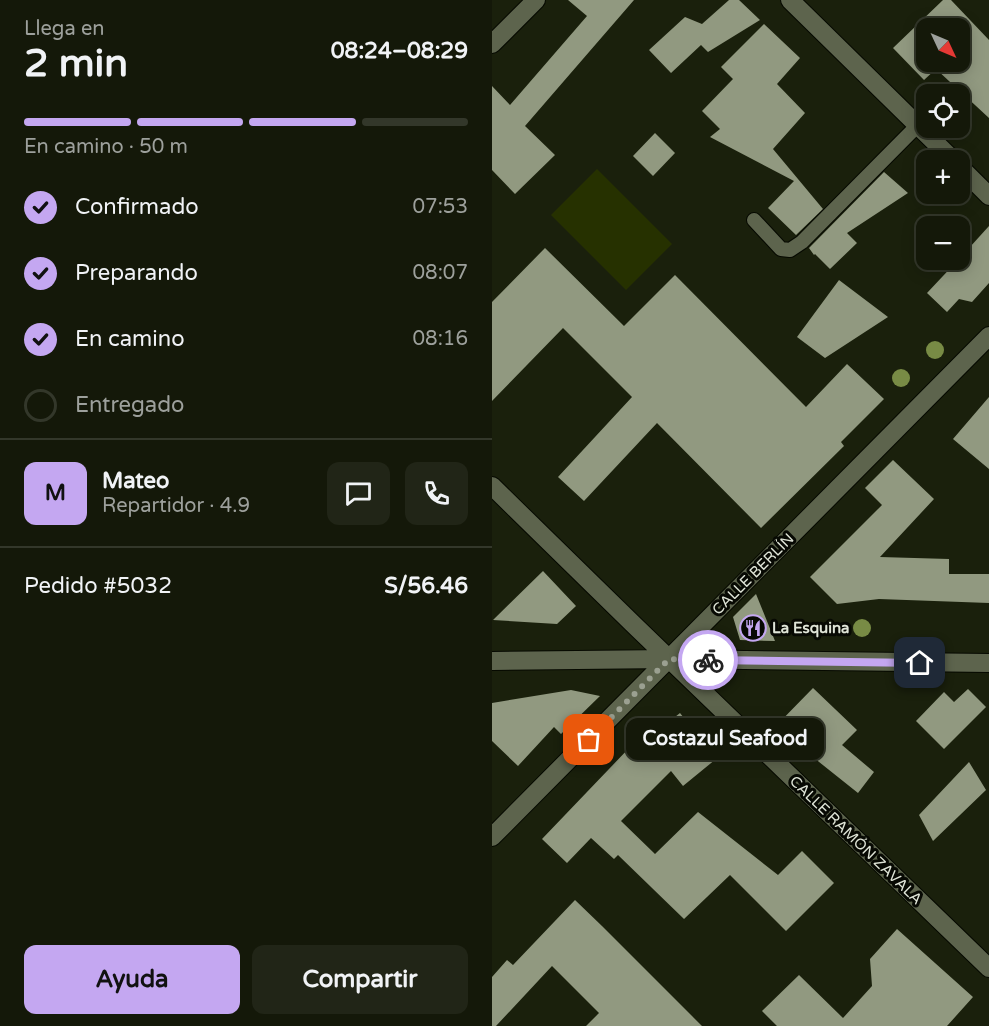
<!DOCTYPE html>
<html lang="es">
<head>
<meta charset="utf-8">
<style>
	body { margin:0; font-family:"Varela Round",sans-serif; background:#212517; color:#f1f3f6; height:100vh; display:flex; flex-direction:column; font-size:22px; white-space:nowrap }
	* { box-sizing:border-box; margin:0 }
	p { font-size:20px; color:#9da09c }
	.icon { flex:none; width:33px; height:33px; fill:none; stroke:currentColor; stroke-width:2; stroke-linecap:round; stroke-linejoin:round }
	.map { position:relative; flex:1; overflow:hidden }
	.side { display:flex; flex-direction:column; background:#141809; width:492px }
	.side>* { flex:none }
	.needle { width:39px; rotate:134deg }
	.fabs { position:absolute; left:424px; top:18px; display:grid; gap:12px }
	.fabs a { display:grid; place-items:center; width:54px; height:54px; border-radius:12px; background:#141809; box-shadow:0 3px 15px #0003,0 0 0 2px #33372a; font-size:30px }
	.pin { position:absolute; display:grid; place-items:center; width:51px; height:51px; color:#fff; margin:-26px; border-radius:12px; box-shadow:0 3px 9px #0006 }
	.courier { position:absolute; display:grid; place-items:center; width:60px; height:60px; margin:-30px; border:4px solid #c4a7f1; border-radius:50%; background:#fff; color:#222; box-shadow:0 2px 8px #0007 }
	.bubble { position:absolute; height:42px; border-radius:12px; background:#141809; box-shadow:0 3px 15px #0003,0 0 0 2px #33372a; font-size:20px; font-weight:800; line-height:42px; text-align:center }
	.head em { font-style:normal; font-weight:800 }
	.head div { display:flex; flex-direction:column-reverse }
	.head { display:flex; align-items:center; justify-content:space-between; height:102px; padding:0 24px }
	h1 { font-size:39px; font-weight:800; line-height:45px }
	.bar { display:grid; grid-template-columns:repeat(4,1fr); gap:9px 6px; align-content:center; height:72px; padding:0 24px }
	.bar i { height:8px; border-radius:4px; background:#33372a }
	.bar .selected { background:#c4a7f1 }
	.bar p { grid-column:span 4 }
	.line { display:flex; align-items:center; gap:15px; padding:0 24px; border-top:2px solid #33372a }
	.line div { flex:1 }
	.round { display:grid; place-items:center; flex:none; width:63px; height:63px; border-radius:12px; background:#212517 }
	ol { padding:0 24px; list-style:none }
	li { display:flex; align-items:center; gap:18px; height:66px }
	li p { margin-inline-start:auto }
	li .icon { padding:6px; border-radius:50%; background:#c4a7f1; color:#111; stroke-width:4 }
	li:last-child { color:#9da09c }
	li i { width:33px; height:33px; border:3px solid #33372a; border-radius:50% }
	.cta { display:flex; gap:12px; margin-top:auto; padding:12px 24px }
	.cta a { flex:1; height:69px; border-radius:12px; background:#c4a7f1; color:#111; font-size:24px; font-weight:800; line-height:69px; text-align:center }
	.cta a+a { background:#212517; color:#f1f3f6 }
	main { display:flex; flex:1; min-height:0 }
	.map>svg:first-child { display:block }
	.green { fill:#263100 }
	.building { fill:#919980; fill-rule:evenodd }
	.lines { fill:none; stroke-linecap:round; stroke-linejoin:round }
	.service-casing { stroke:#060900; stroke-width:16 }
	.minor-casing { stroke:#060900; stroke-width:20 }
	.service { stroke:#5d644d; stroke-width:14 }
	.minor { stroke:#5d644d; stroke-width:18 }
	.tree { fill:#788b45 }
	.done { stroke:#9ba091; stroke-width:6; stroke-dasharray:0 10.8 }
	.route { stroke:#c4a7f1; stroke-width:8 }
	.labels { text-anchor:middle; stroke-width:6; stroke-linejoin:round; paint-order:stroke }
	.street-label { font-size:15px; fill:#e0e5d8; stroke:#070903 }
	.poi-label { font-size:15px; font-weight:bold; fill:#e0e5d8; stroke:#070903; text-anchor:start }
</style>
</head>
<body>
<main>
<section class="side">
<div class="head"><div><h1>2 min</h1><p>Llega en</p></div><em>08:24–08:29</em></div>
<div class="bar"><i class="selected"></i><i class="selected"></i><i class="selected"></i><i></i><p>En camino · 50 m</p></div>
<ol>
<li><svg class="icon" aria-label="check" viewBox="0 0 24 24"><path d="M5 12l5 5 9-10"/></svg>Confirmado<p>07:53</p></li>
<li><svg class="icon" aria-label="check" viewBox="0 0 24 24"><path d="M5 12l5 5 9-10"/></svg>Preparando<p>08:07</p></li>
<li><svg class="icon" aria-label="check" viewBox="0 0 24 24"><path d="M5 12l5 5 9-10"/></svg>En camino<p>08:16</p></li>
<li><i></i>Entregado</li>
</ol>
<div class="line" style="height:108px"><b class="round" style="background:#c4a7f1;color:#111">M</b><div><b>Mateo</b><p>Repartidor · 4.9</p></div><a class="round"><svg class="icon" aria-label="chat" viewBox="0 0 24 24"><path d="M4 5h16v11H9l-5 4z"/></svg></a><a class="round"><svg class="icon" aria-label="phone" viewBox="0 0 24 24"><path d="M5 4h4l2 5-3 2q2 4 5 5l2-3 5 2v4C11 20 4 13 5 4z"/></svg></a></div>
<div class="line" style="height:78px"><div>Pedido #5032</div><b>S/56.46</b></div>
<div class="cta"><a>Ayuda</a><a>Compartir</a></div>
</section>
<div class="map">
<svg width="497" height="1026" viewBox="0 0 497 1026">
	<rect width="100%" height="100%" fill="#1a200c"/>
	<path class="green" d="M105,169L180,244L134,290L59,215Z"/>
	<path class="building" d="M76,0H142L33,126L63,155L23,194L0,170V86L18,105L95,16Z
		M237,0H247L268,20L216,52L209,45L179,73L157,50L193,17L210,24Z
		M451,0H459L497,40V118L444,69L432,80L401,48ZM435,28H468V62H435Z
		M272,24L308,58L285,84L313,113L281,149L331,209L304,235L276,208L302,181L218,137L228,129L210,111L241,79L229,67Z
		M163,133L183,153L161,176L141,156Z
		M392,172L416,193L355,233L365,243L338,269L323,254L322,255L317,248Z
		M497,226V283L480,302L467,299L455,312L435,293L466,260H468V258Z
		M53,248L132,326L183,275L314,407L355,364L392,399L349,442L352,446L269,528L165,423L92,501L66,477L140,397L71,328L0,401V302Z
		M347,280L396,317L333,358L305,337Z
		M497,397V469L461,439Z
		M401,460L442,499L388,557L457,559V574H497V603L387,599L345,604L318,577L390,505L373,488Z
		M51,571L84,606L65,624L1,620Z
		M264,594L283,641L248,640L241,617Z
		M321,688L365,730L350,745L382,772L366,793L307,746L300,753L279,731Z
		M476,689L494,707L452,749L424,721L452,692L462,702Z
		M79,690L108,696L69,734L62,727L26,766L0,741V703Z
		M188,713L224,759L191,786L179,771L129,821L163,854L206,812L286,875L310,851L342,883L294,931L238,875L192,919L126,855L122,859L99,838L75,863L50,839L139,746L143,749Z
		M477,762L494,790L441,841L427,815Z
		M83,900L110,926L210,1026H94L107,1013L60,966L4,1026H0V977L15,960L21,965Z
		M405,929L481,997L455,1026H285L270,1011L307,975L351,1018L380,986L378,959Z"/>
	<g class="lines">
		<g class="service-casing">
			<path id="service" d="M262,220L289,249L298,250L310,242L426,125"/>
		</g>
		<g class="minor-casing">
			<path id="minor" d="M298,0L461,160
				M0,44L44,0
				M468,167L497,196
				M0,486L140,623L497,968
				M0,661L177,659L497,663
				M0,837L497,336"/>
		</g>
		<use href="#service" class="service"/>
		<use href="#minor" class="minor"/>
	</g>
	<g class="tree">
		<circle cx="443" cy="350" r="9"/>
		<circle cx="409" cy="378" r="9"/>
		<circle cx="370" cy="628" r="9"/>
	</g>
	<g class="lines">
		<path class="done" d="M97,740L177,659L216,660"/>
		<path class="route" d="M216,660L428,663"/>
	</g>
	<defs>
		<g id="restaurant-ring" transform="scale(1.35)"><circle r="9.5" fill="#070903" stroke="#c4a7f1" stroke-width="1.5"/><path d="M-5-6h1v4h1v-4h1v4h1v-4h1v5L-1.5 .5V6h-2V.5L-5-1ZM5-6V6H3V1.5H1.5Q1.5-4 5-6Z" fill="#c4a7f1"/></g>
	</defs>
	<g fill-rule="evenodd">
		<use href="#restaurant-ring" x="261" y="628"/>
	</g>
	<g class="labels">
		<g class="street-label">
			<text transform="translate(261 574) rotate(-45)" y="5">CALLE BERLÍN</text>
			<text transform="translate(364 840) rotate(44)" y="5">CALLE RAMÓN ZAVALA</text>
		</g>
		<g class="poi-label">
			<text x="280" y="633">La Esquina</text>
		</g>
	</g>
</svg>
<div class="fabs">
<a><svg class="needle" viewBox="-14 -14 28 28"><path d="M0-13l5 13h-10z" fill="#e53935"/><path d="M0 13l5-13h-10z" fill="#9da09c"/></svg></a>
<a><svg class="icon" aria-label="locate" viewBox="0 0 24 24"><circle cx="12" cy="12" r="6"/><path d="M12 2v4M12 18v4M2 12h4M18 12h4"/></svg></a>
<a>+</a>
<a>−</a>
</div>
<div class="pin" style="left:97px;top:740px;background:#ea580c"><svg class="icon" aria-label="bag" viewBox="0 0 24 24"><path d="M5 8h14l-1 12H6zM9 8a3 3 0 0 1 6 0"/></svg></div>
<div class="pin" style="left:428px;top:663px;background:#1f2937"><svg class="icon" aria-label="home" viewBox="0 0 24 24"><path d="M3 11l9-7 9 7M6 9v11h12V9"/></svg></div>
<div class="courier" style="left:216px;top:660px"><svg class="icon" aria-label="bike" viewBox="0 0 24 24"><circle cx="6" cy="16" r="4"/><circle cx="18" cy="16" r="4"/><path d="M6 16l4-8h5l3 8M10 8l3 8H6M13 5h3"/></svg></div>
<div class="bubble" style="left:134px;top:718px;width:198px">Costazul Seafood</div>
</div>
</main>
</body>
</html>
